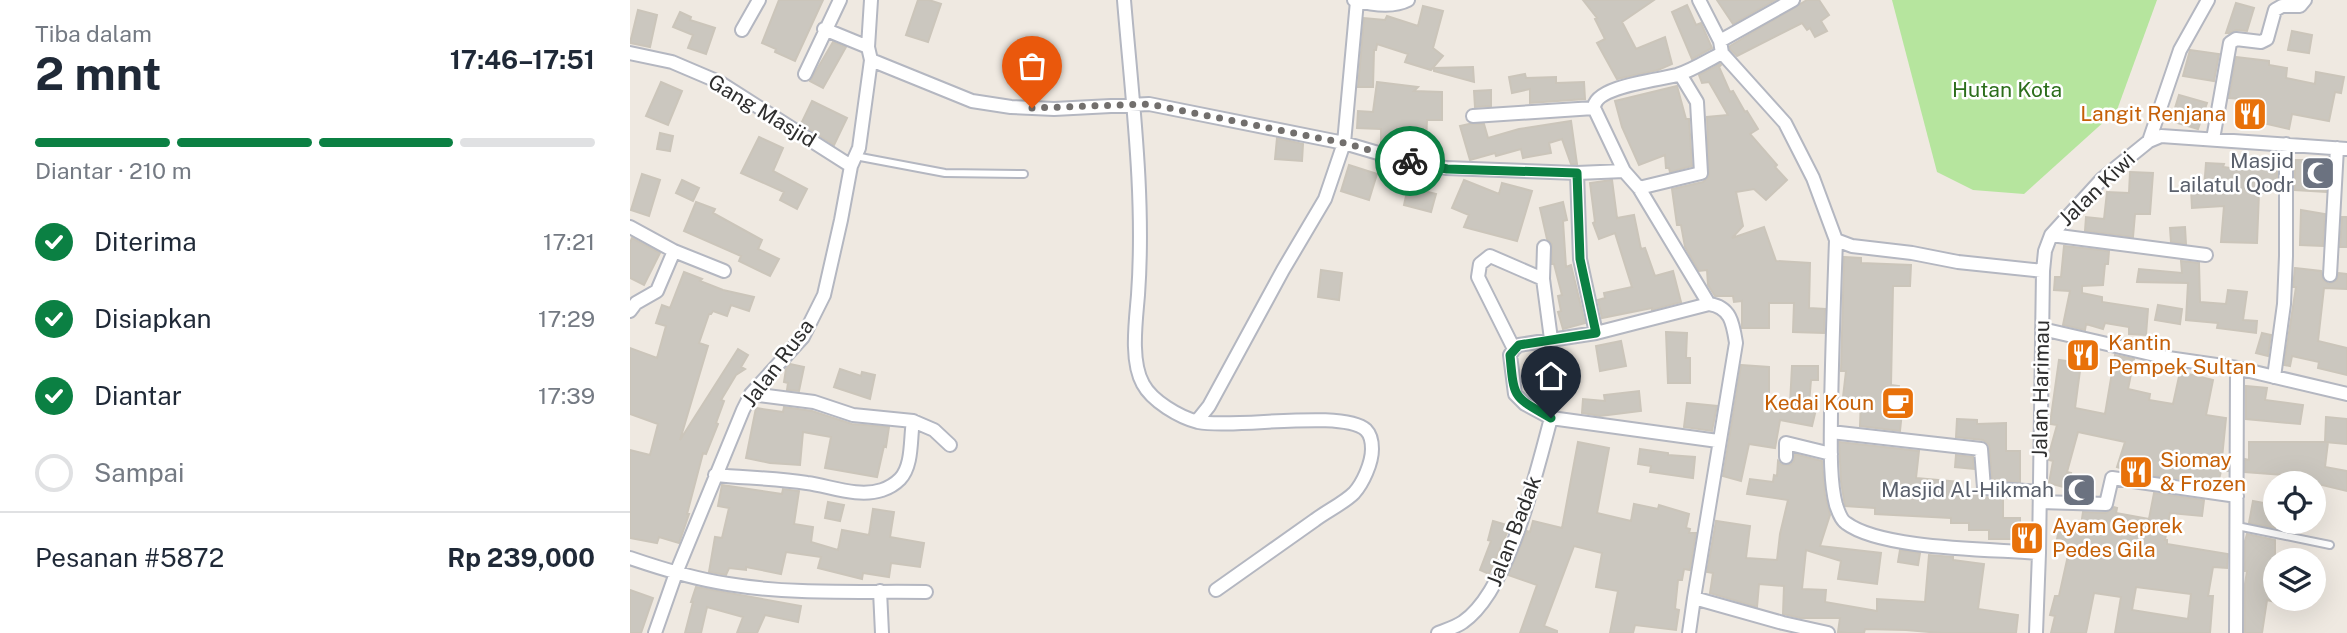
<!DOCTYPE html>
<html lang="id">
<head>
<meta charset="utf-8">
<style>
	body { margin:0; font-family:"Public Sans",sans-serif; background:#f6f6f7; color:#1f2937; height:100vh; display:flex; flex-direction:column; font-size:26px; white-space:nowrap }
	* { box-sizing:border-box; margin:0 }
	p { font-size:23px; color:#747a83 }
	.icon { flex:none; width:38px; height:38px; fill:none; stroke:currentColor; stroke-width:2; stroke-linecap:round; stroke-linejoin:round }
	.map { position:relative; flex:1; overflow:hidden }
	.drawer { display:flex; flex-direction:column; background:#fff; width:630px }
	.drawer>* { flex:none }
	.controls { position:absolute; left:1633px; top:471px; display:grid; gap:14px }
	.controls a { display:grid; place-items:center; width:63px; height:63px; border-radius:50%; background:#fff; box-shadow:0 7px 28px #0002; font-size:35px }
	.pin { position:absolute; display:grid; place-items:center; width:60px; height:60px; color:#fff; margin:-72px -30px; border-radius:50% 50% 50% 0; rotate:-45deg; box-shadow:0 0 7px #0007 }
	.pin .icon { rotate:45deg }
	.courier { position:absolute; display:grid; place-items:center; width:70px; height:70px; margin:-35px; border:5px solid #0b8043; border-radius:50%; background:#fff; color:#222; box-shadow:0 2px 9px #0007 }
	.overview em { font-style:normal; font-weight:700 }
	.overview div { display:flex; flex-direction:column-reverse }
	.overview { display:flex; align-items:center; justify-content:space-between; height:119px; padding:0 35px }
	h1 { font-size:46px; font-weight:700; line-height:52px }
	.bar { display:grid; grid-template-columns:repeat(4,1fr); gap:10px 7px; align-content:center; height:84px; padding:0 35px }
	.bar i { height:9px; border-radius:5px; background:#e0e1e3 }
	.bar .current { background:#0b8043 }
	.bar p { grid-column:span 4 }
	.line { display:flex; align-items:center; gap:18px; padding:0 35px; border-top:2px solid #e0e1e3 }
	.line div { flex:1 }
	ol { padding:0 35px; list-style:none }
	li { display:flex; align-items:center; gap:21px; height:77px }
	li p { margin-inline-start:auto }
	li .icon { padding:7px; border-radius:50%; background:#0b8043; color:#fff; stroke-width:4 }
	li:last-child { color:#747a83 }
	li i { width:38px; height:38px; border:4px solid #e0e1e3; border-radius:50% }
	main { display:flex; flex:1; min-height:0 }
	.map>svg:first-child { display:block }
	.green { fill:#b6e59e }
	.building { fill:#cbc7bf; stroke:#cbc5ba; stroke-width:2; fill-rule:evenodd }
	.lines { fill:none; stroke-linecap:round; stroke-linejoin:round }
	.service-casing { stroke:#b4b7c1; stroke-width:10 }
	.minor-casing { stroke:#b4b7c1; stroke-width:16 }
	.service { stroke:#fff; stroke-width:6 }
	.minor { stroke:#fff; stroke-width:12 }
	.done { stroke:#726f6d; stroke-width:7; stroke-dasharray:0 12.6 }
	.route { stroke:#0b8043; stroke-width:9 }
	.labels { text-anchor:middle; stroke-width:5; stroke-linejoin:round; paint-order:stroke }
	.park-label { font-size:21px; fill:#2c6e1b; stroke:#fff }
	.street-label { font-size:21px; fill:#2e2e2e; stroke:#fff }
	.food-label { font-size:21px; fill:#c56008; stroke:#fff; text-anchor:start }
	.worship-label { font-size:21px; fill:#5b616d; stroke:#fff; text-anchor:end }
</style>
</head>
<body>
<main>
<section class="drawer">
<div class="overview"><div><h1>2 mnt</h1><p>Tiba dalam</p></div><em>17:46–17:51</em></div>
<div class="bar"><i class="current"></i><i class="current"></i><i class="current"></i><i></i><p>Diantar · 210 m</p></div>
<ol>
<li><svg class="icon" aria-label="check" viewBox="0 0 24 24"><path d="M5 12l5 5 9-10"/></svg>Diterima<p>17:21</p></li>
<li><svg class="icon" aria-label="check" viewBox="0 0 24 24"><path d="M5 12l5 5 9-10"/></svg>Disiapkan<p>17:29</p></li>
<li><svg class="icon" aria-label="check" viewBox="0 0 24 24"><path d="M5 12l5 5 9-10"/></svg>Diantar<p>17:39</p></li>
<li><i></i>Sampai</li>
</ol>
<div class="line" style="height:91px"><div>Pesanan #5872</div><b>Rp 239,000</b></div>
</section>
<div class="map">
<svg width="1717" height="633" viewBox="0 0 1717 633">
	<rect width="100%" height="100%" fill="#efe9e1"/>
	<path class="green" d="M1262,0H1527L1487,110L1394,194L1343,190L1307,172Z"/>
	<path class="building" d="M149,0H193L165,61L145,52L146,49L132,43Z
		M288,0H299L311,4L298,42L276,35Z
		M953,0H1024L992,22L1006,49L1035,37L1042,64L1028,70L987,79L967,43L975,39L965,19L967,18Z
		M1087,0H1145L1103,24Z
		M1177,0H1189L1199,15L1191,21L1197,31L1185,37L1180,28L1177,30L1172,23L1107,56L1100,49V46Z
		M1606,3L1624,8L1617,31L1606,30L1599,33H1596Z
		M1057,5L1066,25L1071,23L1082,48L1062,59L1042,12Z
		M793,6L813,11L803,48L813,56L801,70L775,62L778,54L747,44L746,50H744L743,87H728L734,18L755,20L757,16L788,26Z
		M8,10L27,15L20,47L0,43Z
		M50,12L61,17L60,20L85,28L76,54L58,48L63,35L43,27Z
		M1662,31L1682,35L1679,53L1658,50Z
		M203,42L216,47L193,88L180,81Z
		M1560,50L1589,54L1584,81L1553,76Z
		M1606,57L1639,61V65L1657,68L1656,78L1685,84L1686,72L1714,77L1711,93L1705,92L1699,121L1662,114L1659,129L1637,124V121L1611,117L1614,99L1599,98Z
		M1090,64L1091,65L1089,67L1100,92L1103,91L1115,112L1117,111L1128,129L1120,134L1147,165L1145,167L1157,180L1136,200L1124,189L1106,192L1113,226L1102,238L1134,227L1146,261L1180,263L1179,308L1195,309L1194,333L1163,332L1164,303H1139V328H1112V301L1104,302L1103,296H1085L1078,285L1077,270L1069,271L1055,247L1051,225H1047L1042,189L1073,182L1079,176L1077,117L1098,115L1079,82L1072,83L1069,75Z
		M843,67L844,82L804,71V68Z
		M895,74L896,78L926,77V83L954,82L955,99L900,103V89L882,93L879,77Z
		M31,82L52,91L38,125L16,116Z
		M747,82L788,87L784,91L812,92V120H797L796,143L768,141V147L751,143V129L727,128L728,111L743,112Z
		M1047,86L1056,119H1059L1062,166L1040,172L1039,168H1036L1035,155L1009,165L992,127L985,101Z
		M861,90V106L845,107L844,91Z
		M1549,95L1577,103L1568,129L1541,121Z
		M182,101L217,118L204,145L171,124Z
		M941,121L947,164H941L932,139L919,143L921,153L893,158L891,149L866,156L865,153L840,160L830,126L839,124H854L858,138L889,129Z
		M30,133L43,136L40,151L27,149Z
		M129,137L153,148L143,171L177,189L167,209L150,200L154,192L111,173Z
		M647,138L673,144L672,161L645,159Z
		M1647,160V189H1636V193H1629L1627,243L1591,242L1594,206L1562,208L1561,189H1574L1576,163L1594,164L1593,167L1608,169L1636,168V161Z
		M1665,160H1676V164L1692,165V170H1697L1696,192L1665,190Z
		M719,165L747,174L739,200L711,191Z
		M1500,172L1523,173L1520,214H1505L1503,237L1455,231L1456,217L1474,219L1477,192L1499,193Z
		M12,174L30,180L19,216L1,210Z
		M52,180L69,188L63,201L46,193Z
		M834,180L869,194L872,183L902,191L887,241L834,227L839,215L822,208Z
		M982,180L987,218L1004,215L1011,249L1015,248L1025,276L1043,271L1051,302L1022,310V308L972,318L968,300L975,298L974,293L1002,287L985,233L969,239L963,223L965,222L960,183Z
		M778,187L806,194L801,212L774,205Z
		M66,202L85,209L83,213L132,240L128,249L149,259L140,276L109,261L111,256L54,231Z
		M933,202L937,220L933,221L936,267L941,265L955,323L933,329L928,312L931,311L928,296L932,295L924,264H922V244L917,239L910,208Z
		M1671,210L1695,214L1693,246L1670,245Z
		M1712,217H1717V247H1710Z
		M1555,227L1556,244L1541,242L1540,228Z
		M2,238L30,253L14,285L0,278V243Z
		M1434,246L1479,251L1478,264H1475L1473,285L1452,286V293L1472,297V302L1518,309L1516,335L1499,334V327L1475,323L1473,329L1456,324L1455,330L1433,325L1440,291L1424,290L1425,277H1431Z
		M1214,257L1231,258V263L1281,265L1280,286H1263L1261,385L1269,386L1267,412H1272L1270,431L1230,426L1231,399L1213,397L1216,371H1211Z
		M1551,261L1569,263L1570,302L1596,304L1598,290L1617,292L1613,320L1627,321L1626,333L1587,328L1588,323L1556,320L1558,283L1507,282L1509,269L1552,273Z
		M1665,268L1691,271L1693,280L1699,284L1707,280L1709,273L1717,274V289L1694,288L1688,341L1717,348V375L1688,368L1689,362L1662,356L1660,366L1654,365L1666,287H1663Z
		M691,270L712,273L709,300L688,297Z
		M54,272L72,279L70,281L93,290L124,297L119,311L101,305L97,316L83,311L81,314H79L69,343L78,346L50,440L108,349L118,355L111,367L115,369L106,375L91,400L94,401L86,423L88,424L76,454L73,453L57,514H59L49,543L29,537L27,543L0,538V450L20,455L28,424L0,414V348L27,358L36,326L26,323L32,305L40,308Z
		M1528,305L1552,309L1550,324L1525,320Z
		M1036,332L1057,333L1056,358H1060V383H1038Z
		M1632,333L1641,335L1638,356L1626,353Z
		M991,341L996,366L970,371L966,346Z
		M1485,355L1504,359L1498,389L1520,394L1519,400L1543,404L1550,372L1583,380L1576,415L1596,418L1592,458H1598V471H1591L1588,484L1506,473L1487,467L1495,442L1448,432L1437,472L1441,473L1437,488L1419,483L1423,461L1419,460V454L1427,425L1420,424L1429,360L1451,363L1445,408L1475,414Z
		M160,364L174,367L169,391L157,390L158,383L154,382L156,369Z
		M1111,365L1139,367V404H1160L1162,366H1188V380H1181L1179,404L1187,405L1182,426L1150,420L1145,448L1119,444L1111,481L1093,476Z
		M210,369L231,376L232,372L245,375L240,399L204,387Z
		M1616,386L1637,388L1635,400L1673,405L1670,424L1616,419Z
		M1009,391L1011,411L970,416L952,413L953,399L975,401L974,395Z
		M1057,403L1087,406L1082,431L1054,427Z
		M154,407L182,411L222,424L259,427L256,447L254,446L247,477L195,468L201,437L173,432L170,465L140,463L116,458L126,408L153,412Z
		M1696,417L1717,419V444L1695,442Z
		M1327,419L1347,420V424L1376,423V451H1390V482L1362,480L1359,445L1353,440L1326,437Z
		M948,442L979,448L967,513L1001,521L1004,504L1028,509L1029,505L1059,514L1056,528L1060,529L1059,533H1066L1060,570L1054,569L1052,580H1048L1045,609L1049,610L1046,630L1005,625L1003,633H980L988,591L966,587L972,553L944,546L914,626L927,631V633H890L907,585L878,575L897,531L900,532L903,521L932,528Z
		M1209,442L1289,451L1286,478L1330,482V494H1348L1353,497L1373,498V518H1390V539H1359V530H1339V523H1321V518L1245,514V508L1215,506L1211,482Z
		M1619,442H1698L1695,467L1717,471V491L1684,483L1653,480L1654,475L1615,472V459L1619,460Z
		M1010,449L1038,453V455L1065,457L1063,478L1020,472L1021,466L1008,464Z
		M1165,454L1192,461L1195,495L1200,515L1190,546L1251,553L1247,584L1208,579L1211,561L1176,550L1172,589L1196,590L1195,602L1247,611V599L1295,602L1299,555L1323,557V560L1354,564L1348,609L1388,615L1386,633H1311L1276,630L1235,629L1234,633H1218L1208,632L1210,618H1170L1153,614L1154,586L1129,584L1127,607L1080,593L1083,573L1077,572L1086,521L1120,526L1116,558L1147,560L1150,534L1158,500L1117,494L1120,479L1143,482L1144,475L1147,476L1148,461L1152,465H1160L1164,461Z
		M1326,455L1343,457L1344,469L1325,467Z
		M92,485L152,494L153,489L169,491L164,524L183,527L181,542L208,550L212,530L239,535L243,509L264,512L260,537L294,543L290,567L261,563L259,577L233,573L232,579L188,568L191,557L156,552L151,574L116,567V570L99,568L96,575L79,572L85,537L92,538L99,508L88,506Z
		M1524,493L1574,500L1572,516L1540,513L1535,540H1537V544L1598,554L1597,568L1583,567L1578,596H1583L1580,633H1485L1491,597L1464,593L1456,633H1421L1425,616L1420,615L1425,596H1429L1439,551L1425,549L1429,529L1450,532L1453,512L1476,513L1484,507L1487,508L1486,513L1519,519ZM1506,587L1561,594L1558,619L1502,610Z
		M1623,501L1645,505V528L1619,523Z
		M198,502L214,505L210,521L195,518Z
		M863,521L880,526L859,574L850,570L861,541L858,540Z
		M1617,534L1645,540V602L1637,600L1632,633H1615V584L1617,571H1615V541Z
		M1270,550L1290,553L1288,565L1268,562Z
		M66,587L171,606L168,622L135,615L127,633H107L113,617L77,607L71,633H55L63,602H61Z
		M0,590L23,598L11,633H0Z"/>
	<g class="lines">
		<g class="service-casing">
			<path id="service" d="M225,156L315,173L394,174
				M1607,526L1700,545"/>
		</g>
		<g class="minor-casing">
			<path id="minor" d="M494,0C502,98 515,197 508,295C506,320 500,361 513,384C522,401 549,417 568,422C605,429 713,409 736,430C741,435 742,443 742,449C742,463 733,483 724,493C714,503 697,511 685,520C652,543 619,567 586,590
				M724,0C739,4 763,8 778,0
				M1069,0L1090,41L1092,53L1155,123L1183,178L1206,240L1222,246L1282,253L1328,262L1413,271
				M194,29L238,47
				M112,30L129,0
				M1090,41L1163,0
				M0,53L42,62L89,82L221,166
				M241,60L342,101L381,107L424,109L519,104L714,143L772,160L816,168L947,173L994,171
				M175,74L210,0
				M843,116L964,108
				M1583,139L1600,43L1606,39L1631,42L1637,39L1645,10L1652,6H1670L1675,0
				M1519,141L1550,50L1578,0
				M947,173L950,259L966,333
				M1009,188L1071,173L1067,102L1050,74
				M0,227L44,251L94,271
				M1421,235L1576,255
				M1206,240C1204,296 1202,353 1201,410C1201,438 1199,478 1206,505C1208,511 1211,520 1216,523C1252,550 1363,549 1409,553
				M914,247L913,279L921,339
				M1700,275L1707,148
				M0,311L6,303L27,291L44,251
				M1412,329L1538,358L1607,368L1717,394
				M884,349L848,277L850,264L860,256L913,279
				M1644,377L1654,304L1656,256V144
				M921,418L1088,441
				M283,421L304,430L320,445
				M567,421L579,406L653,270L695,199L714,143L727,1
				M1201,432L1351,449L1354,488L1410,492
				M1156,457V443L1201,454
				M85,475C115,478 146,478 177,483C200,486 228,498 252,490C258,488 266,483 270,479C283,465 280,439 283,421L223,415L184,402L121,394
				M1410,502L1476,504L1482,478L1607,496
				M0,558C32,569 64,579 98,584C164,595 230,591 296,592
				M250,591L252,633
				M1064,598L1106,343C1103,324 1101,307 1079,304L1009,188L994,171L964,108C964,86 1029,80 1047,75C1063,70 1078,60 1092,53
				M25,633L46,573L113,410L121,394L173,337L194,295L211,220L221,166L229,148L241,60L238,47L241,0
				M808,633C816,630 826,627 833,622C879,591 907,470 921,418L895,404L885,394L880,355L884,349L889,345L966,333L1079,304
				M1059,633L1064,598L1153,623L1198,633
				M1406,633L1409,553L1413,271L1415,251L1421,235L1472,179L1519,141L1531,136L1717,149
				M1606,633L1607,368"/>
		</g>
		<use href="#service" class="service"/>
		<use href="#minor" class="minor"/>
	</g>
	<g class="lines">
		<path class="done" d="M402,108L519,104L714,143L780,161"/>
		<path class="route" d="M780,161L817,169L947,173L950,259L966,333L889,345L880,355C884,400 883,396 921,418"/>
	</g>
	<defs>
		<g id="restaurant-square" transform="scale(1.75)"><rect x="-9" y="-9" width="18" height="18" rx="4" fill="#e8710a" stroke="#fff"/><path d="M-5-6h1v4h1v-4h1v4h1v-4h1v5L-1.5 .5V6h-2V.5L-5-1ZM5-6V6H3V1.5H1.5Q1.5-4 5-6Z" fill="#fff"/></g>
		<g id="mosque-square" transform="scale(1.75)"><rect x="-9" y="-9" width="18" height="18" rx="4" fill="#6b7280" stroke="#fff"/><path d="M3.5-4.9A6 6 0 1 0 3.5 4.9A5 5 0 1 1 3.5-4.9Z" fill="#fff"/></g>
		<g id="cafe-square" transform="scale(1.75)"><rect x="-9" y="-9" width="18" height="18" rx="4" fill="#e8710a" stroke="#fff"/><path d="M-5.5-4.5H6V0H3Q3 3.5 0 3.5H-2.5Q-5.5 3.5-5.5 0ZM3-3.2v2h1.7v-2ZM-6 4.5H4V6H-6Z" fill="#fff"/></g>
	</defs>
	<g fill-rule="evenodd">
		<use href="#restaurant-square" x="1620" y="114"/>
		<use href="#mosque-square" x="1688" y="173"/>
		<use href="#restaurant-square" x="1453" y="355"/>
		<use href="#cafe-square" x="1268" y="403"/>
		<use href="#restaurant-square" x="1506" y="472"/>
		<use href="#mosque-square" x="1449" y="490"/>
		<use href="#restaurant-square" x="1397" y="538"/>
	</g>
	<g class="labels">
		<g class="park-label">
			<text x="1377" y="97">Hutan Kota</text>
		</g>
		<g class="street-label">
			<text transform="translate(132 111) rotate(31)" y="7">Gang Masjid</text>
			<text transform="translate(1467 189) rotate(-44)" y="7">Jalan Kiwi</text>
			<text transform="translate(148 363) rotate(-53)" y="7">Jalan Rusa</text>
			<text transform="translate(1411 389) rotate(-89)" y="7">Jalan Harimau</text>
			<text transform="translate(884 531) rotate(-69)" y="7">Jalan Badak</text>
		</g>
		<g class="food-label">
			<text x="1596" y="121" text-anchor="end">Langit Renjana</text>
			<text x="1478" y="350">Kantin<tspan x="1478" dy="24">Pempek Sultan</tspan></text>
			<text x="1244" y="410" text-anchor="end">Kedai Koun</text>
			<text x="1530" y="467">Siomay<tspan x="1530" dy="24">&amp; Frozen</tspan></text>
			<text x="1422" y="533">Ayam Geprek<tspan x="1422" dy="24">Pedes Gila</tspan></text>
		</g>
		<g class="worship-label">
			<text x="1664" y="168">Masjid<tspan x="1664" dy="24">Lailatul Qodr</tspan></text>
			<text x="1424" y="497">Masjid Al-Hikmah</text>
		</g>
	</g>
</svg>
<div class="controls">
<a><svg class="icon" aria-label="locate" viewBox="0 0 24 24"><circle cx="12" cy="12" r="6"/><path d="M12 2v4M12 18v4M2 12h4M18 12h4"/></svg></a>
<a><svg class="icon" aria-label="layers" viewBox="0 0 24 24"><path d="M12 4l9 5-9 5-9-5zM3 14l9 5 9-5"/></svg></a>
</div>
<div class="pin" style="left:402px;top:108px;background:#ea580c"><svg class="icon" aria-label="bag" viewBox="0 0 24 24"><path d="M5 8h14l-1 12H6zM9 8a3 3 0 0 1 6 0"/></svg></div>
<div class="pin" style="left:921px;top:418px;background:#1f2937"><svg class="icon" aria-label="home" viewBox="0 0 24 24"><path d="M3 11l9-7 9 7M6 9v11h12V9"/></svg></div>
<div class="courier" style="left:780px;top:161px"><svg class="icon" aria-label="bike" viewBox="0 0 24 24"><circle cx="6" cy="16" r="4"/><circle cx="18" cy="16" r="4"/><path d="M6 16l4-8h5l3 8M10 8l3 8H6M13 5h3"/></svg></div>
</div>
</main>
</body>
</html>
